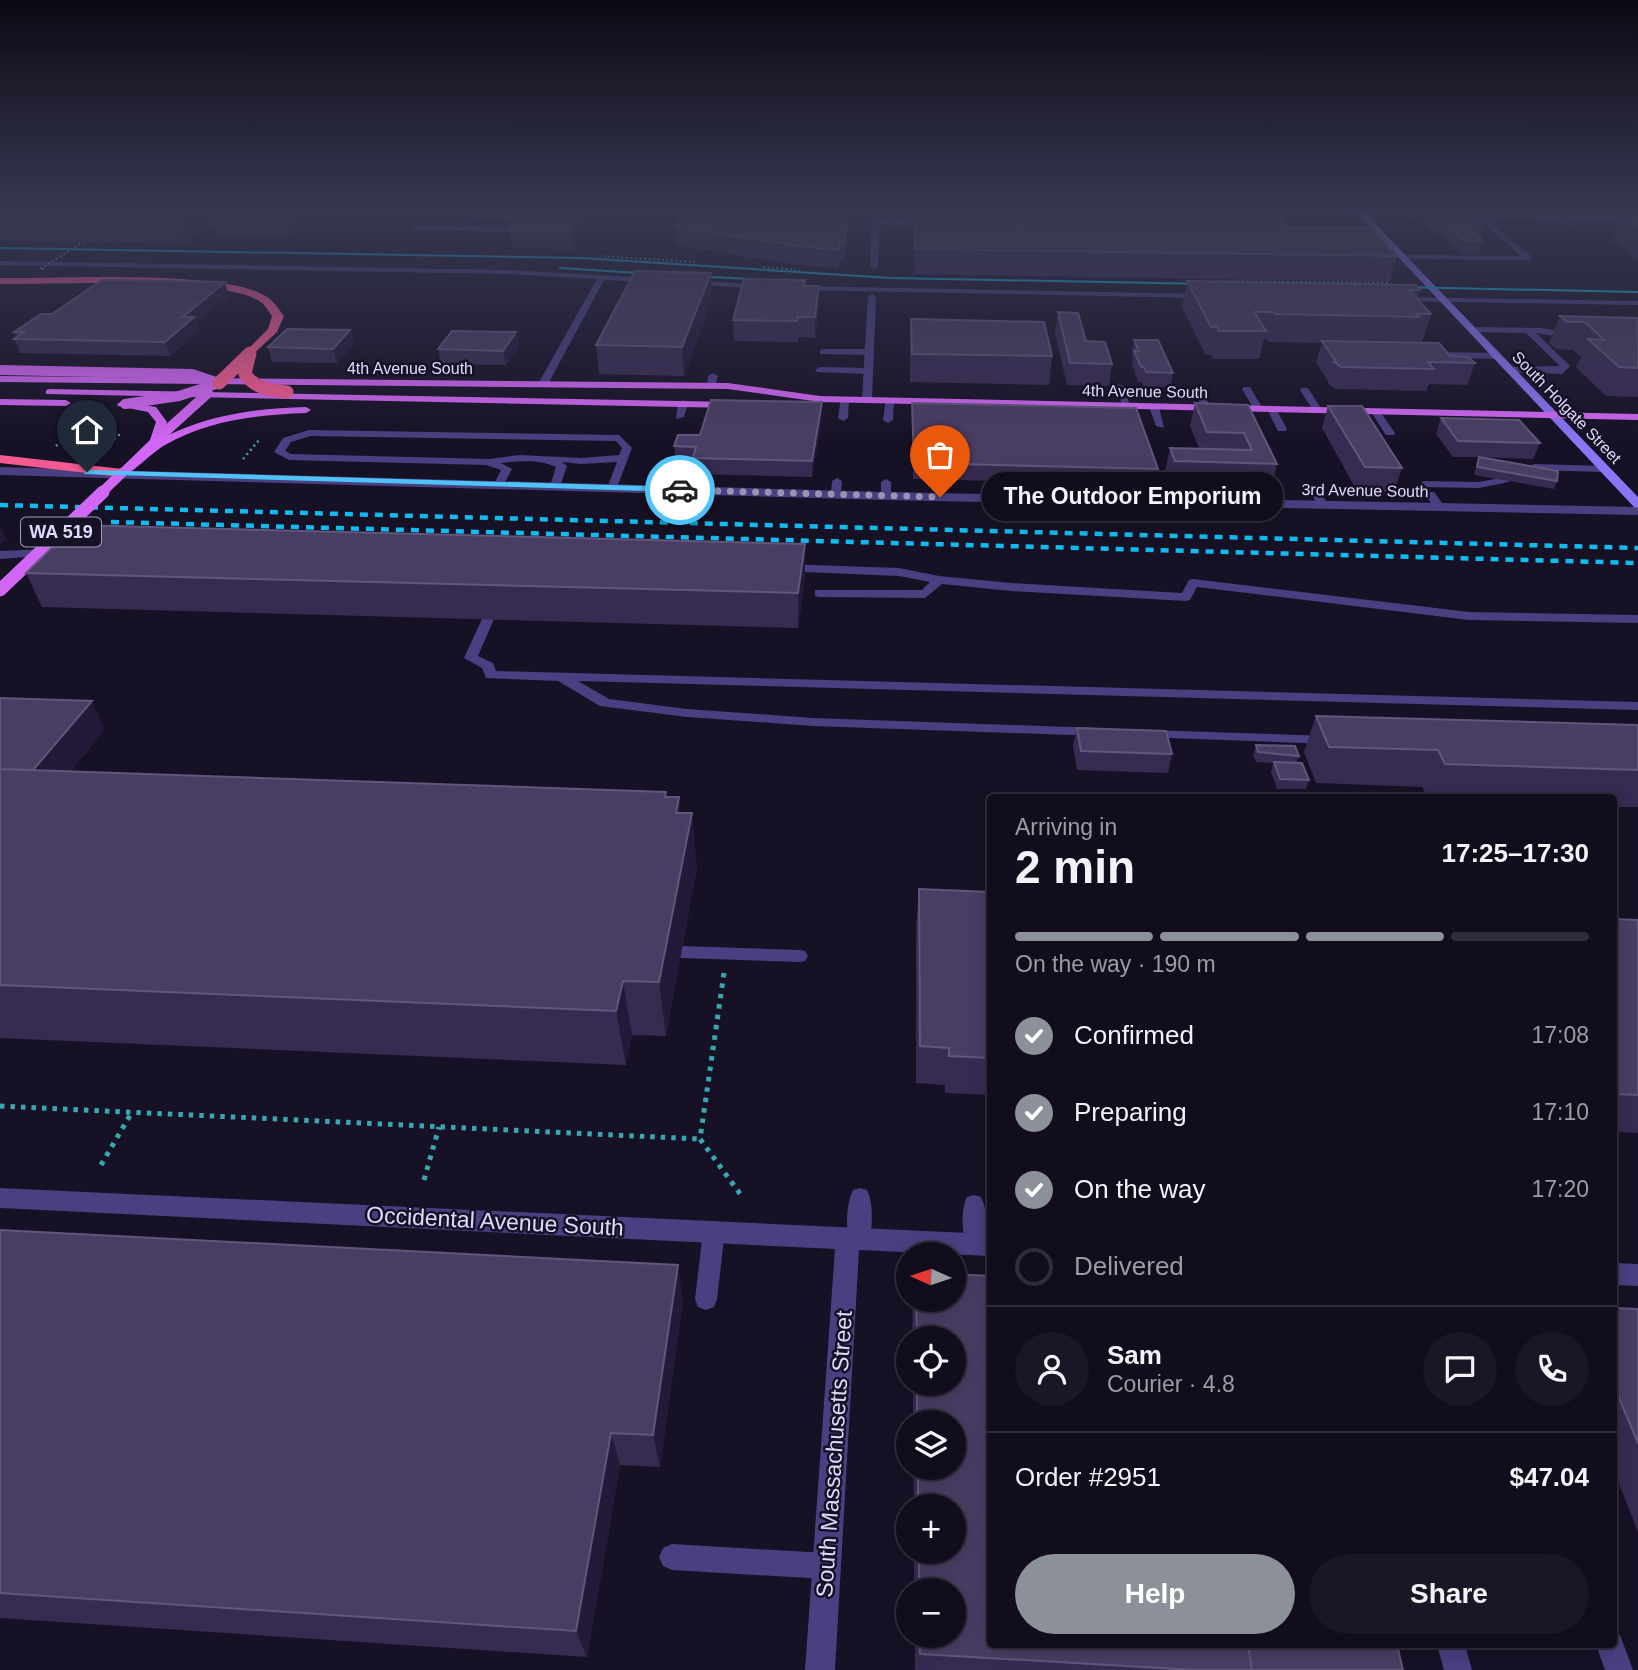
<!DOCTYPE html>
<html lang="en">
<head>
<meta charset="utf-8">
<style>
	body { margin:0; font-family:Arial,sans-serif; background:#1a1625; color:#f1f3f6; height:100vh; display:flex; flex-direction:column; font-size:26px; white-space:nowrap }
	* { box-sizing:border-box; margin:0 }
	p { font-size:23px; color:#9c9ca3 }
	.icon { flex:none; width:38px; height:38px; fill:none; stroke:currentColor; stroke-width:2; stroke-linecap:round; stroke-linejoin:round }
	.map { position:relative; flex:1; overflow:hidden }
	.sheet { position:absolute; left:987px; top:794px; width:630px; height:854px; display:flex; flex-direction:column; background:#110d1c; border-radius:7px; box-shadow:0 4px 18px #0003,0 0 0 2px #302d3b }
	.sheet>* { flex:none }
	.needle { width:46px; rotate:273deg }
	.tools { position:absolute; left:896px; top:1242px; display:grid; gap:14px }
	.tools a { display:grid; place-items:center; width:70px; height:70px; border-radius:50%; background:#110d1c; box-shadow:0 4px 18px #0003,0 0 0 2px #302d3b; font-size:35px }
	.pin { position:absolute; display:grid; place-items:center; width:60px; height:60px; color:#fff; margin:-72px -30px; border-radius:50% 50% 50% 0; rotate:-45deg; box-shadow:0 0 7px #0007 }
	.pin .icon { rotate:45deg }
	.courier { position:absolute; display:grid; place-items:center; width:70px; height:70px; margin:-35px; border:5px solid #4fc3f7; border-radius:50%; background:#fff; color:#222; box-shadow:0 2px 9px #0007 }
	.bubble { position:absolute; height:49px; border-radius:24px; background:#110d1c; box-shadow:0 4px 18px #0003,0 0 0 2px #302d3b; font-size:23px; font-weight:600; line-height:49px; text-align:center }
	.summary em { font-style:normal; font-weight:600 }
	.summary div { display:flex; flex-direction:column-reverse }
	.summary { display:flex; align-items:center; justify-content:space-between; height:119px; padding:0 28px }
	h1 { font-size:46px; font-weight:600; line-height:52px }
	.bar { display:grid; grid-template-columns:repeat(4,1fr); gap:10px 7px; align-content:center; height:84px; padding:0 28px }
	.bar i { height:9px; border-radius:5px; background:#302d3b }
	.bar .active { background:#8c9099 }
	.bar p { grid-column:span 4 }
	.line { display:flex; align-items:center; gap:18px; padding:0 28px; border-top:2px solid #302d3b }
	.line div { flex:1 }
	.round { display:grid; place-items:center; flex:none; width:74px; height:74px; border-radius:37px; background:#1a1625 }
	ol { padding:0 28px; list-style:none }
	li { display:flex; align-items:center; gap:21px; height:77px }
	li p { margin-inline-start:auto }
	li .icon { padding:7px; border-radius:50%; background:#8c9099; color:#fff; stroke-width:4 }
	li:last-child { color:#9c9ca3 }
	li i { width:38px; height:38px; border:4px solid #302d3b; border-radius:50% }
	.primary-button { display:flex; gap:14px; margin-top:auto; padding:14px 28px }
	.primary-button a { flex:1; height:80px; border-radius:42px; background:#8c9099; color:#fff; font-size:28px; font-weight:600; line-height:80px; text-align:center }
	.primary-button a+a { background:#1a1625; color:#f1f3f6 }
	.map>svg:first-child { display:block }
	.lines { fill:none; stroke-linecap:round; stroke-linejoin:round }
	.path-far2 { stroke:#38a7af; stroke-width:2; stroke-dasharray:2 2.5; stroke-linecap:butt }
	.path-far1 { stroke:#38a7af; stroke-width:2.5; stroke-dasharray:2 3.5; stroke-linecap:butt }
	.path { stroke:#38a7af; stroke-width:5; stroke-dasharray:4.5 6; stroke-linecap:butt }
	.service { fill:#4a3f80; fill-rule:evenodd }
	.minor { fill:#4a3f80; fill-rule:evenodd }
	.tertiary { fill:#4a3f80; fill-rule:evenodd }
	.secondary { fill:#8975f5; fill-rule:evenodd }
	.primary { fill:#d167f4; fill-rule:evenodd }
	.motorway { fill:#f35b90; fill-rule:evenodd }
	.tram { stroke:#12bbee; stroke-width:2 }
	.rail { stroke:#12bbee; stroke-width:4.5; stroke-dasharray:8 7; stroke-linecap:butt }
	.path-bridge { stroke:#38a7af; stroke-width:2; stroke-dasharray:2 2.5; stroke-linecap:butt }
	.primary-bridge-far1 { stroke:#d167f4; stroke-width:10 }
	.primary-bridge { stroke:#d167f4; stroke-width:13 }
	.motorway-bridge { stroke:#f35b90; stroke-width:13 }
	.wall { fill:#382b51 }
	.shaded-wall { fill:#231938 }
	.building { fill:#4a3d63; stroke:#61567b; stroke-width:2 }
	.route { fill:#4fc3f7 }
	.done { stroke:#9a92b1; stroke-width:7; stroke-dasharray:0 12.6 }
	.labels { text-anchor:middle; stroke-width:5; stroke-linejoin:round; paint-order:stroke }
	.far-street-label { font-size:16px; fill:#e0d7fc; stroke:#171125 }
	.shield { fill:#171125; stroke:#a49cbc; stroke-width:2 }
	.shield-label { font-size:18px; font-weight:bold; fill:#e0d7fc }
	.near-street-label { font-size:23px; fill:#e0d7fc; stroke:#171125 }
</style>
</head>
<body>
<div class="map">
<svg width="1638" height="1670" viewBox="0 0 1638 1670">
	<rect width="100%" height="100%" fill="#171125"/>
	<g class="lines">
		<path class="path-far2" d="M599,256L695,262
			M763,267L800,270
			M1215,281L1391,283"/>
		<path class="path-far1" d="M74,432L119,435L111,442L84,447
			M56,446L91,418L78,417
			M243,459L260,439"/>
		<path class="path" d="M724,973L700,1139L741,1195
			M0,1106L700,1139
			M101,1165L132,1112
			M424,1180L439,1127"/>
		<path class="service" d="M353,209H360L351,216H347Z
			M528,209H534L515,232L415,230L411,228L415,226L513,228L519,220L418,216L421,214L522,216Z
			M568,209H574L568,215L565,213Z
			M1480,214L1531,256V260L1403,259L1399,257L1403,255L1521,256L1478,217Z
			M1558,215L1575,227V229H1571L1556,218Z
			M876,221L918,222L922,224L918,226L874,224Z
			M0,261L508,270L652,278L656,280L652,282L604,280L548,384L543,387L538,384L597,279L508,274L0,265Z
			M692,280L763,285L767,287L763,289L689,284Z
			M800,286L1204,294L1208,296L1204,298L797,290Z
			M1398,297L1638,301V305L1395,301Z
			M1472,327L1542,328L1575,334V338L1572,339L1536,333L1570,366L1562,374L1507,372L1505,370L1510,367L1560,366L1526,333L1469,332V328Z
			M823,349H870L874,352L870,355L820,354V350Z
			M1435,352L1497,353L1501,356L1497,359L1432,357L1431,355Z
			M820,367L868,368L873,371L868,374L817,372L815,370Z
			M713,373L718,376L715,386L707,388L708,376Z
			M1117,384L1125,386L1130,408L1122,406Z
			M1194,386L1202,388L1211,408L1209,410L1201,408Z
			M1244,387H1250L1263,409L1261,411H1255L1242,389Z
			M1302,388H1308L1322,410L1320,412H1314L1300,390Z
			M841,397L849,399L848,418L843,421L838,418Z
			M886,398L894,400L893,420L888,423L883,420Z
			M683,400L688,403L684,417L676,419L678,403Z
			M1154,404L1159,407L1164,428L1156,426L1149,407Z
			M1269,407H1275L1287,429L1286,431H1278L1267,409Z
			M1373,410H1379L1395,433L1394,435H1386L1371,412Z
			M309,430L619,435L632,448L616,490L607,488L617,462L581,464L562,462L567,466L560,486L555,489L550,486L556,467C539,459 520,461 501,463L512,469L503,486L499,487L494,484L501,470L486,465L289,460L274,452L283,438ZM310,436L616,441L622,448L619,455L581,458L519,455L489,459L291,454L285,451L291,442Z
			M1534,464L1604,466L1609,469L1604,472L1535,470L1519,476L1514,473Z
			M662,472L667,475L663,489L654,491L657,475Z
			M1505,477L1509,478V482L1479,488L1424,487L1419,484L1424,481L1479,482Z
			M837,478L842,481L841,494L836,497L831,494L832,481Z
			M886,479L891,482V496L886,499L881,496V482Z
			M1312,490H1320L1328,505L1326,507H1318L1311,492Z
			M1426,492H1434L1445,507L1443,509H1435L1425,494Z
			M48,549L52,551V555L0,559V551Z
			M784,564L899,568L939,576L1011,583L1182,593L1189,580L1193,579L1469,612L1638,615V623L1469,620L1197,587L1190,600L1186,601L1011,591L942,584L925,598L819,597L815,596V590H922L930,582L899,576L780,571V565Z
			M488,615L494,619L478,656L493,663L496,671L1638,702V710L578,681L609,699L687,709L813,718L1098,728L1105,732L1098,736L813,726L687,717L600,706L558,681L486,678L482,668L464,658L482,619Z
			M1148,730L1329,736L1336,740L1329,744L1143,737L1141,734L1143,731Z
			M681,946L799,950L805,951L808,956L805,961L799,962L681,958L675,957L672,952L675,947Z
			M860,1188L867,1190C874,1204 873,1232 867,1245L859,1248L851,1245C845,1232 846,1204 853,1190Z
			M974,1195L981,1197C988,1211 990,1238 984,1251L976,1254L968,1251C962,1238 960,1211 967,1197Z
			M714,1221L722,1224L725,1231L717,1299L714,1307L706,1310L698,1307L695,1299L703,1231L706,1224Z
			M672,1544L826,1553L835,1557L839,1566L835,1575L826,1579L672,1570L663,1566L659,1557L663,1548Z
			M1614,1633L1620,1635L1633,1670H1605L1596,1645H1614Z
			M1437,1645H1465L1472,1670H1444Z"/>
		<path class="minor" d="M872,209H880L878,266L874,269L870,266Z
			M872,294L876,297L872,399L867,402L862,399L868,297Z
			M0,467L886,492L1638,507V515L886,500L0,475Z
			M0,1188L990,1234V1256L859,1250L835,1670H805L835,1249L0,1208Z
			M1614,1263L1638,1264V1286L1614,1285Z"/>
		<path class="tertiary" d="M980,209L1638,217V221L984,211Z"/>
		<path class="secondary" d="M1353,209H1361L1638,497V508L1634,507Z"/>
		<path class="primary" d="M0,376L728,383L820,396L1638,414V420L820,402L728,389L0,382Z
			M50,389L733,402L738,405L733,408L46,394V390Z
			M0,399L66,400L71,403L66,406L0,405Z
			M122,401L156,407L167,422L162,438C207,415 256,408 306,407L311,410L306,413C257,415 209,420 165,445C151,453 134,472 122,477L116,473L150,440L156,422L148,412L118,406L117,404Z"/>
		<path class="motorway" d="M0,278C53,279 234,268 270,299C275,303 280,311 284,316L277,332L250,357L244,353L268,329L272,316C269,312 266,306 262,303C227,275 51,285 0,284Z
			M0,455L122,469L129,473L122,477L0,463Z"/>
		<path class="tram" d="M0,248L582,258L891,278L1208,284
			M560,268L654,274
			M693,276L749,279
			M1400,287L1638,292"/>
		<path class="rail" d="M0,505L1638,548
			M111,522L1638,563"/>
		<path class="path-bridge" d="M44,269H40L85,241"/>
		<path class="primary-bridge-far1" d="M0,370L192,374L219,383
			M125,404L179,396L219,383
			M155,441L208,393
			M101,493L122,473"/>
		<path class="primary-bridge" d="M0,590L103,492"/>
		<path class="motorway-bridge" d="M250,353L245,374C255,389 271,390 287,392
			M219,383L249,354"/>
	</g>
	<path class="wall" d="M0,209H325L326,213L304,230L288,238L218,236L214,224L187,243L0,240Z
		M914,210L1287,227L1397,256L1390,282L914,274Z
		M523,212L584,231L573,249L512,248L509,230Z
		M1428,212L1485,222L1481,234H1476L1483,241L1479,254L1460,253L1445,238L1446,234L1434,233L1424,224Z
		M1622,216H1638V258L1612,240Z
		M847,222V241L844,261H839V269L799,265L677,245L676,227Z
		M1187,281L1420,290L1417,299L1431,314L1422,342H1411V343L1475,363L1467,385L1429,384L1426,391L1335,389L1328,384V381L1316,362L1322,343L1268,342L1267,339H1264L1259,359H1213L1211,355L1205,354L1182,307Z
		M805,286L819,306L815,338L798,337V342L734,341L733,320Z
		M229,296L196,323L199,331L170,356L20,353L14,339L16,337L14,332L52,314Z
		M712,299L684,376L599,374L596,345Z
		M1058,312L1086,341L1112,364L1109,386L1067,385L1055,333Z
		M1560,316L1638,318V397L1606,396L1576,367L1581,357L1573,350L1556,349L1549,343Z
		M911,319L1052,356L1049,385L910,382V347Z
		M350,330L354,344L337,363L272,362L268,347Z
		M1134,340L1173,373L1170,387H1144L1142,382H1138L1132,365L1133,358L1132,354Z
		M519,346L506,365L441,364L438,349Z
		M912,403L1158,469L1155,485L913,479L912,418Z
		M1195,403L1248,405L1277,464L1271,488L1170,485L1165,471L1170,448H1199L1190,426Z
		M1328,406L1402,468L1394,492L1357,491L1322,428Z
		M822,417L812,477L694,474L693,463L676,462L674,446L700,435Z
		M1441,418L1540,443L1533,459L1480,457L1557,481L1554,489L1474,475L1479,457H1453L1436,434Z
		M805,544V577L798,628L42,607L26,573Z
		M0,698L105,729L70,772L679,797L680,813L697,867L666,1036L632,1035L626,1065L0,1038Z
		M1316,716L1638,725V807H1614V798H1428L1422,787L1316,783L1304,752Z
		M1077,728L1172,754L1168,773L1077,770L1073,746Z
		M1256,745L1299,756L1296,763L1309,780L1306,789H1277L1271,772L1273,763L1256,762L1253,755Z
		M919,889L990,892V1095L945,1093V1085L916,1083V926Z
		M1614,919L1638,920V1133L1614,1132Z
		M0,1230L683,1300L660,1467L620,1465L587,1657L0,1618Z
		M913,1300H954L1403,1670H915V1636H954V1591H914V1552H954V1507H914L913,1468H954V1423H913V1384H954V1339H912Z
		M1614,1308L1638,1309V1532L1614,1471Z"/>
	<path class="shaded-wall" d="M176,209H234L212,218L214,224L187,243Z
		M304,209H325L326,213L304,230L288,238L283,219Z
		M844,209H845V220L842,241V222Z
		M582,213L584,231L573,249L570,230Z
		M847,222V241L844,261L845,242Z
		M711,273L712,299L684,376L682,347Z
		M225,282L229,296L196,323L199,331L170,356L165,342L183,317Z
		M819,286V306L815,338V317Z
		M350,330L354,344L337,363L333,349Z
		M516,332L519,346L506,365L503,351Z
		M822,402V417L812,477V461Z
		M0,526L6,539L0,544Z
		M805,544V577L798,628V593Z
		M92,701L105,729L33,817L17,790Z
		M679,797L684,850L676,813Z
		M692,813L697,867L666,1036L659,982Z
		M623,981L632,1035L626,1065L616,1011Z
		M678,1265L683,1300L660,1467L653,1435Z
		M611,1433L620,1465L587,1657L576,1631Z"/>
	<path class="building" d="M226,209H304L299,212L283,219L212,218Z
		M685,209H844L842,222H847L845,242H839V250L799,246L676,227Z
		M914,210L1278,215L1287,227L1371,228L1397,256L915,249Z
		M523,212L582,213L570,230H509Z
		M1428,212L1474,213L1485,222L1438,221Z
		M1622,216H1638V226Z
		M1449,226H1467L1483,241H1464Z
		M635,271L711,273L682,347L596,345Z
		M744,279L805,280L804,286H819L815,317H798L797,321L733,320Z
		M102,280L225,282L183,317H194L165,342L14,339L24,332H14L41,314H52Z
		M1187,281L1416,285L1420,290H1409L1431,314H1416L1419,317L1275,314L1274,312H1254L1266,331H1219L1217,327H1211Z
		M1058,312L1078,313L1086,341L1105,342L1112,364L1070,363Z
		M1560,316L1638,318V368L1619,367L1588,339L1604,340L1585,322H1567Z
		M911,319L1044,322L1052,356L912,354Z
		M287,329L350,330L333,349L268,347Z
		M452,331L516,332L503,351L438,349Z
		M1134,340H1158L1173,373L1146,372L1144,367H1141L1134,351H1139Z
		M1322,341L1439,343L1450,356L1468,357L1475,363L1428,362L1434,369L1341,367L1334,362H1336Z
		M711,400L822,402L812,461L693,458L696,447L674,446L678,435H700Z
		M912,403L1136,408L1158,469L914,463Z
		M1195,403L1248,405L1277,464L1175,461L1170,448L1252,450L1244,433L1207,432Z
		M1328,406H1362L1402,468L1365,467Z
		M1441,418L1519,420L1540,443L1458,441Z
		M1479,457L1558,471L1557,481L1477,467Z
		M75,525L805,544L798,593L26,573Z
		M0,698L92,701L33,770L0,769Z
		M1316,716L1638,725V770L1445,764L1438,750L1329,747Z
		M1077,728L1166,731L1172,754L1081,751Z
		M1256,745L1295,746L1299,756L1258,752Z
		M1274,762L1302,763L1309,780L1280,779Z
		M0,769L666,792L665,797H679L676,813H692L659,982L623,981L616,1011L0,985Z
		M919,889L990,892V1058L949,1056V1048L920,1046Z
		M1614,919L1638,920V1095L1614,1094Z
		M0,1230L678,1265L653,1435L611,1433L576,1631L0,1593Z
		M954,1274L990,1276V1645H1248L1252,1670H1194L920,1654L919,1636H954V1591H919V1552H954V1507H918V1468H954V1423H917V1384H954V1339H917L916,1300H954Z
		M1614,1308L1638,1309V1443L1614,1386Z
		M1248,1645H1397L1403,1670H1252Z"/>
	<linearGradient id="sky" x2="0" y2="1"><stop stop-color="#0d0914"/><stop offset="0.47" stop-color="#363851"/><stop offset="1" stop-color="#363851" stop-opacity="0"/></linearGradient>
	<rect width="1638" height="443" fill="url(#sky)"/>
	<path class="route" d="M87,470L680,487L684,490L680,492L84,474Z"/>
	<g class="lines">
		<path class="done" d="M680,490L940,497"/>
	</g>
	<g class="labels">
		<g class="far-street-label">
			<text x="410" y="374">4th Avenue South</text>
			<text transform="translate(1145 391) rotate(1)" y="6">4th Avenue South</text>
			<text transform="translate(1567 407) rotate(46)" y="6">South Holgate Street</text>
			<text transform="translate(1365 490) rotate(1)" y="6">3rd Avenue South</text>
		</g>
		<rect class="shield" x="21" y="517.5" width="80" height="29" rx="5"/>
		<g class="shield-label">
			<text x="61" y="538">WA 519</text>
		</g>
		<g class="near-street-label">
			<text transform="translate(495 1221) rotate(3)" y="8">Occidental Avenue South</text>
			<text transform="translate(834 1454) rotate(-86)" y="8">South Massachusetts Street</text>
		</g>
	</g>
</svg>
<div class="tools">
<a><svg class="needle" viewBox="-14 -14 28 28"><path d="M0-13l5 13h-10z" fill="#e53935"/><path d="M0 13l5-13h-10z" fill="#9c9ca3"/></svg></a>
<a><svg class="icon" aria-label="locate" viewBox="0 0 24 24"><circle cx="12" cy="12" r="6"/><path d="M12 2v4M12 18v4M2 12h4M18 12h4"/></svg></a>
<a><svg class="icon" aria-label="layers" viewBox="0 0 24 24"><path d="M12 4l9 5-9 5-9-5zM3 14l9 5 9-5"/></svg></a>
<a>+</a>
<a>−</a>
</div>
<div class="pin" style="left:940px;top:497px;background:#ea580c"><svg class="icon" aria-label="bag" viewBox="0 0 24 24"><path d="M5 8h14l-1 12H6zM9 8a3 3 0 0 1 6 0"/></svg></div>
<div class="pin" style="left:87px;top:472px;background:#1f2937"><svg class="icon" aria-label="home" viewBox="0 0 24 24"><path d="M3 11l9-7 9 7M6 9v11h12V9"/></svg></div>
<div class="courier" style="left:680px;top:490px"><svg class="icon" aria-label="car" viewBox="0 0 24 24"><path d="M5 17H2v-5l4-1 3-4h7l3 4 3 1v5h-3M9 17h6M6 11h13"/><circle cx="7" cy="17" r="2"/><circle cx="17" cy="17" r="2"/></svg></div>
<div class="bubble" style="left:982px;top:472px;width:301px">The Outdoor Emporium</div>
<section class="sheet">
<div class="summary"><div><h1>2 min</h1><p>Arriving in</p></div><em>17:25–17:30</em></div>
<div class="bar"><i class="active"></i><i class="active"></i><i class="active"></i><i></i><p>On the way · 190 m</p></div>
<ol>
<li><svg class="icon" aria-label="check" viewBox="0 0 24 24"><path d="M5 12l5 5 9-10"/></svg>Confirmed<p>17:08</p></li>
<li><svg class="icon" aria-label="check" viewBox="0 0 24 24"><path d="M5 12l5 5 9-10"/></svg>Preparing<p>17:10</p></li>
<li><svg class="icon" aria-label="check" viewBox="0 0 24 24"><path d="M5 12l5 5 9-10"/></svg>On the way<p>17:20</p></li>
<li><i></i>Delivered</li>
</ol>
<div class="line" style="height:126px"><a class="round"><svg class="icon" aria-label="person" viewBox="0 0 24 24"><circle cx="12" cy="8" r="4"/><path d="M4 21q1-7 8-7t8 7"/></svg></a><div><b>Sam</b><p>Courier · 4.8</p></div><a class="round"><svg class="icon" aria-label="chat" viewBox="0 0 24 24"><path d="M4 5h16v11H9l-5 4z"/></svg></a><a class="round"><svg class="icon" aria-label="phone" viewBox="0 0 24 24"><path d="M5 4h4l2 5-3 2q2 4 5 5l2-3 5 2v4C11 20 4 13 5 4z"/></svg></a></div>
<div class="line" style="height:91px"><div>Order #2951</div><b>$47.04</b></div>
<div class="primary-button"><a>Help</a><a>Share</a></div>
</section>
</div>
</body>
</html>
